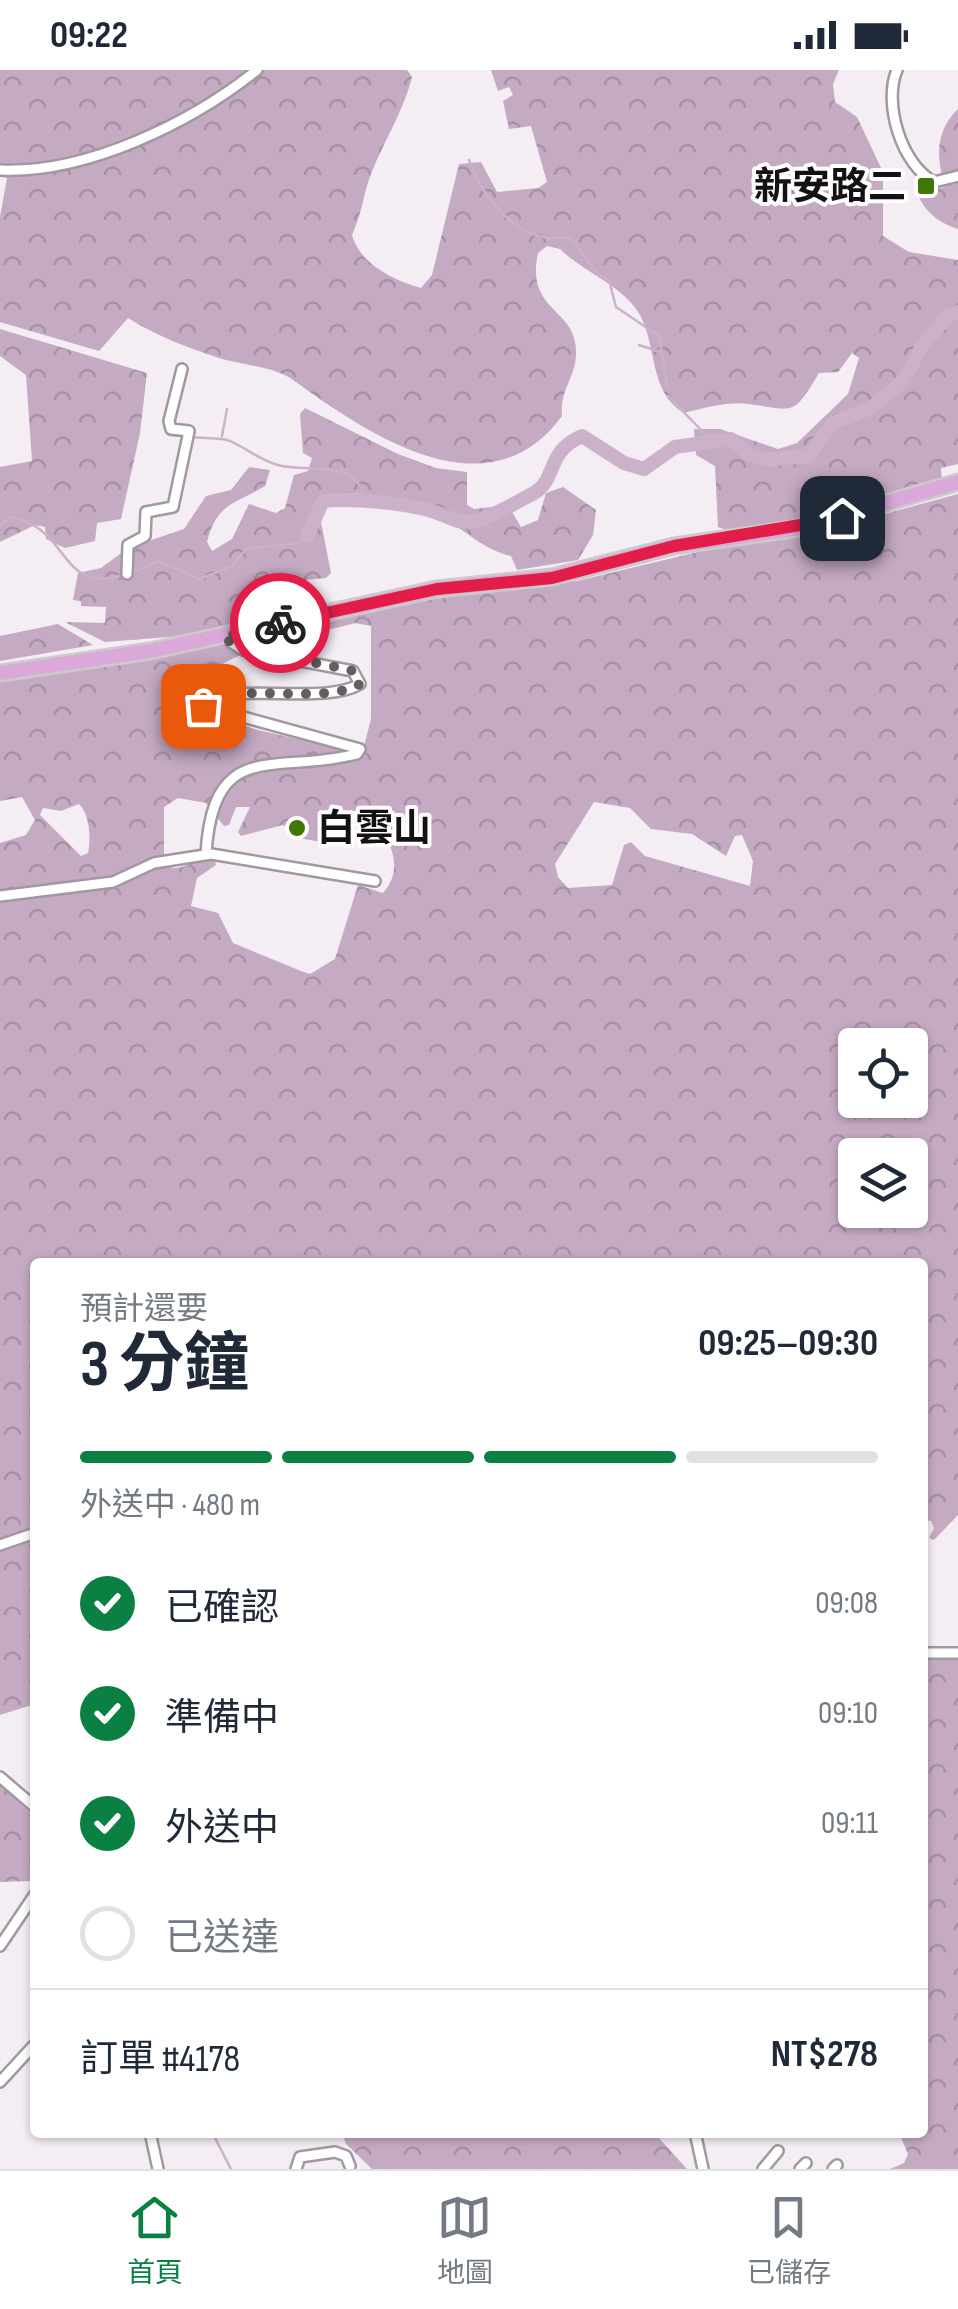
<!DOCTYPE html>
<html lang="zh-TW">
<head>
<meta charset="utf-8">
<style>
	body { margin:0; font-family:"Sofia Sans Condensed","Noto Sans TC",sans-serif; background:#f6f6f7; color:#1f2937; height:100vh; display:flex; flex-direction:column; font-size:38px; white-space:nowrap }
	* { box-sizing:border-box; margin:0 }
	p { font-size:32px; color:#747a83 }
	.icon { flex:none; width:55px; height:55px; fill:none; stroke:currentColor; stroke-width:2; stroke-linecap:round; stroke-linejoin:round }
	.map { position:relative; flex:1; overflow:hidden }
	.details { position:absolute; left:30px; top:1188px; width:898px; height:880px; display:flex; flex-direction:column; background:#fff; border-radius:10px; box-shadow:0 2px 8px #0004 }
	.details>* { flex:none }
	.fabs { position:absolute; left:838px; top:958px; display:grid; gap:20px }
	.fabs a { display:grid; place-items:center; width:90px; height:90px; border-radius:10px; background:#fff; box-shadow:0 2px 8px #0004; font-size:50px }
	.pin { position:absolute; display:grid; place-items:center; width:85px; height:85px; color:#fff; margin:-42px; border-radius:20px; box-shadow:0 5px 15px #0006 }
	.courier { position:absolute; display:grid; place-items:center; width:100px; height:100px; margin:-50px; border:8px solid #e11d48; border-radius:50%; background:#fff; color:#222; box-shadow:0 2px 12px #0007 }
	.overview em { font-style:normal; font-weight:700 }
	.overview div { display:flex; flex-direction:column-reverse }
	.overview { display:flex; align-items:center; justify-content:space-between; height:170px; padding:0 50px }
	h1 { font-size:65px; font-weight:700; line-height:75px }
	.bar { display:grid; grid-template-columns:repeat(4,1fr); gap:15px 10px; align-content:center; height:120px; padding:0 50px }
	.bar i { height:12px; border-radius:8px; background:#e0e1e3 }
	.bar .on { background:#0b8043 }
	.bar p { grid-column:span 4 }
	.line { display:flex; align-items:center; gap:25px; padding:0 50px; border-top:2px solid #e0e1e3 }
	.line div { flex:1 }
	ol { padding:0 50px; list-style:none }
	li { display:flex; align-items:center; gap:30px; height:110px }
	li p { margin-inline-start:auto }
	li .icon { padding:10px; border-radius:50%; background:#0b8043; color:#fff; stroke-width:4 }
	li:last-child { color:#747a83 }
	li i { width:55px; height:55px; border:5px solid #e0e1e3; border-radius:50% }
	.status { display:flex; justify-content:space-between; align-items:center; height:70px; padding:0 50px; background:#fff; direction:ltr }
	.status svg { height:28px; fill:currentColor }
	.tabs { display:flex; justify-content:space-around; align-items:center; height:140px; border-top:2px solid #e0e1e3; background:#fff; font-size:28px; color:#747a83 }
	.tabs a { display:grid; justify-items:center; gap:5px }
	.tabs .on { color:#0b8043 }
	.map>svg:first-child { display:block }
	.forest { fill:url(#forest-crowns); fill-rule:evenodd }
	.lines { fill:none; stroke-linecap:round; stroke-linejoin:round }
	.stream { stroke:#ccb1ca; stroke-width:2.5 }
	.river { stroke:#ccb1ca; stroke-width:14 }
	.street-casing { stroke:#a199a0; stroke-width:14 }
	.primary-casing { stroke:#cbcbcb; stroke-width:19 }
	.street { stroke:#fff; stroke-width:9 }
	.primary { stroke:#dba9d9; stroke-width:14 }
	.done { stroke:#625e62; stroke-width:10; stroke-dasharray:0 18 }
	.route { stroke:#e11d48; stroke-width:12 }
	.poi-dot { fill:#417707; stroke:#fffcfe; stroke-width:4 }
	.labels { text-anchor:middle; stroke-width:8; stroke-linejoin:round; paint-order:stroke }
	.poi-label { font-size:38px; font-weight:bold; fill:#131113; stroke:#fffcfe; text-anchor:end }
</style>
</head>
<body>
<div class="status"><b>09:22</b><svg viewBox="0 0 49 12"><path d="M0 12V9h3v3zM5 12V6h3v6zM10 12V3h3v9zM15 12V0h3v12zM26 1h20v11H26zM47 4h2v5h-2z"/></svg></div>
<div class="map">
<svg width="958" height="2099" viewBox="0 0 958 2099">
	<defs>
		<pattern id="forest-crowns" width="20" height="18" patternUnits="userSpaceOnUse" patternTransform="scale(2.5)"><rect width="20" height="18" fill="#c4aac2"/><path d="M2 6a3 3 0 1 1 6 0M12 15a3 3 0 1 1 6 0" fill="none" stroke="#a891a6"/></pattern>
	</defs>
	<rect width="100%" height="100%" fill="#f4edf4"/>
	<path class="forest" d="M0,0H407L412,7C402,47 377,81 366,119C362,136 359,149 352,165C360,194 393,210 421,218L432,205L459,94L481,92L497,122L538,118L547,112L531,56L509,59L503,31L513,25L509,17L498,21L491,0H839L833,14L835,32L857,47L883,102V166L909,182L958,190V394L941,398L942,411C900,423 753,473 718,457L715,396L696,385L694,359H720L778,379L797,373L848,324L859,288L852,283L838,302L819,303C793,346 796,341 749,334C727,331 705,338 684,343C649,323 657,276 640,245C624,216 583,202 560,179L547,176L538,183C526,238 569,238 575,272C581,305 559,316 562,346C488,447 368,364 293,310C274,296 241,295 219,288C188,278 155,265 128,248L99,281L0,252V147L7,108L0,104Z
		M958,39V159C936,152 918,137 915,112L931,119L945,117C936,88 935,61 958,39Z
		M0,259L147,303L140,363L121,449L97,453L95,471L65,478L46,469L45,457L35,455L0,472V397L32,391L26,305L0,286Z
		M305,338L398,384L436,398L467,402V435L474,439L508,435L521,457L538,450L546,423L563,417L596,440L593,465L578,490L517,500L511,486C485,480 473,466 451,453C413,432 358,412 317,431L331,503L326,508L264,514L270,528L308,527L313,537L271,550L181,566L105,572L65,552L105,553L106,537L81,536V531L73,530L78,503L101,498L128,478L184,459L206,426L231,420L249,397L270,400L265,416C236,434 217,432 207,472L212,481L232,469L249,434L276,443L285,438L294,405L308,401L312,388L303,383L300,344Z
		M958,424V1445L934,1470L929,1468L934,1458L931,1451L922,1450V1192H35V1460L0,1471V773L26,765L35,750L22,727L0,731V610L114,594L394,534L577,511L739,472L829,459ZM355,553L371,556V649L362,684L254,659L197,637C184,582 318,564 355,553ZM178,728L206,733L224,756L229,755L236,737H250L238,762L241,766L283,755L289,760L288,766L321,772L352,749H362C391,760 406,799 383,823L358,815L335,889L310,904L301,901L233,873L218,843L191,836L197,808L216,795L214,786C196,788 191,798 172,798L164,789V737ZM594,732L630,738L651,759L692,764L726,786L735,766L742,765L753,791L750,816L645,786L631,772L624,775L612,815L568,818L558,807L555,794ZM79,734C90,744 91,770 88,783L81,786L40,745L43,738L61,741ZM855,975H910V1030H855ZM855,1085H910V1140H855Z
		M58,554L93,575L0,591V566Z
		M35,1466V1634L0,1645V1478Z
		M923,1586H958V2099H890L904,2093L908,2084L899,2063L922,2062Z
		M0,1713L35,1743V1804L31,1811L0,1812Z
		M342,2063H646L659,2068L687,2099H372L346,2074Z"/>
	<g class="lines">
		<path class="stream" d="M469,90C480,123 511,163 547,168C557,169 562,166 572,169L596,202L609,210L616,237L659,266L667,316
			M639,275L661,282
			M668,326L705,364L706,374
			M169,365L183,366
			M222,366L227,339
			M191,367C205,369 224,366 236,374C250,381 262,391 278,395C310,404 360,386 366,434
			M0,456L10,447C81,459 51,545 158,491L200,509L232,496L246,479L300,473L307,466
			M212,2062L231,2099"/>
		<path class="river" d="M307,466L323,431C351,428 405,433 432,441C445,445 456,453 470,452C485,451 519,431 534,423C558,409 545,382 582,366L624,393L644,399L675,377L731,369L747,383L767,390L808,386L833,353L871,338L904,310L922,276L949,244L958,242"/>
		<g class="street-casing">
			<path id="street" d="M897,0C883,33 901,94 934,112L958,106
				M0,100C86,104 191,53 257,0
				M127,504L128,475L145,466L146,442L173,437L189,361L171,359L169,351L182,299
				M206,784C213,667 274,705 357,684L360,679L203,636L204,631C242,613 324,635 360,614L353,601L243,580L223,567
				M0,826L113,812L154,793L211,784L375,811
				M0,1475L35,1463
				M922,1583H958
				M0,1707L35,1737
				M0,1876L35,1824
				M0,2012L35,1974
				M150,2062L158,2099
				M695,2062L703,2099
				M296,2099L300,2087L335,2082L346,2086L350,2096
				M763,2099L778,2081
				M800,2099L806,2093
				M833,2099L837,2095"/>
		</g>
		<g class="primary-casing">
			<path id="primary" d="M0,603L150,581L437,519L552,507L674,476L800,458L958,412"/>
		</g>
		<use href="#street" class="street"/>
		<use href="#primary" class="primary"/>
	</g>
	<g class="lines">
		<path class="done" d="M203,636L204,631C242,613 324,635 360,614L353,601C322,592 242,585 223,567L280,553"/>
		<path class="route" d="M280,553L437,519L552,508L674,476L842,448"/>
	</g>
	<g class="poi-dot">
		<rect x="916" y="106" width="20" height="20" rx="5"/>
		<circle cx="297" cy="758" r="10"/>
	</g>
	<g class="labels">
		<g class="poi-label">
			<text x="906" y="129">新安路二</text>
			<text x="317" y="771" text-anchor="start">白雲山</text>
		</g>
	</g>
</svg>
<div class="fabs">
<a><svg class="icon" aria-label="locate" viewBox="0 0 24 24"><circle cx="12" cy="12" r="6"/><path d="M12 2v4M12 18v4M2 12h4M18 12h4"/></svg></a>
<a><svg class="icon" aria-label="layers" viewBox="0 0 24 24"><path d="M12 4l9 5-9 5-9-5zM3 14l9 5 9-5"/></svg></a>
</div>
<div class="pin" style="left:203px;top:636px;background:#ea580c"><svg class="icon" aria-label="bag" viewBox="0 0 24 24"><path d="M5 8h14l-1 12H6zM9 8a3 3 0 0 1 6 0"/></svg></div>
<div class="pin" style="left:842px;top:448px;background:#1f2937"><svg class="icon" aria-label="home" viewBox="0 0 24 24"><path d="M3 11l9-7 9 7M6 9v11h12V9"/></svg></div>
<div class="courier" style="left:280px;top:553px"><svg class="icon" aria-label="bike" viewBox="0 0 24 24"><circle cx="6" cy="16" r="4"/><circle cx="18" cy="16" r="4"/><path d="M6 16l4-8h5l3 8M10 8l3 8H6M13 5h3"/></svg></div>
<section class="details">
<div class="overview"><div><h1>3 分鐘</h1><p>預計還要</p></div><em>09:25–09:30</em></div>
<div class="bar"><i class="on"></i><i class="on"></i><i class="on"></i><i></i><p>外送中 · 480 m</p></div>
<ol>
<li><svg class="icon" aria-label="check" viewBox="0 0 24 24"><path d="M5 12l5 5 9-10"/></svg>已確認<p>09:08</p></li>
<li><svg class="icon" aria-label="check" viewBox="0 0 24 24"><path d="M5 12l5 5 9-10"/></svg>準備中<p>09:10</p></li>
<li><svg class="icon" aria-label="check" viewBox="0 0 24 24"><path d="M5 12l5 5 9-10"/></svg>外送中<p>09:11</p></li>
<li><i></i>已送達</li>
</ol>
<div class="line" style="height:130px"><div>訂單 #4178</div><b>NT$278</b></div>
</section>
</div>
<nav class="tabs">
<a class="on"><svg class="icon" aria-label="home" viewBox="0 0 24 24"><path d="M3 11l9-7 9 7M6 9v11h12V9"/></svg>首頁</a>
<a><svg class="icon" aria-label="map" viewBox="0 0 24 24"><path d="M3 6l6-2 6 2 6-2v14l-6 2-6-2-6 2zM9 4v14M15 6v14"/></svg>地圖</a>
<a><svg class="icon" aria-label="saved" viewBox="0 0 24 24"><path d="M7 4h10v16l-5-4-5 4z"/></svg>已儲存</a>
</nav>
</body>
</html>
